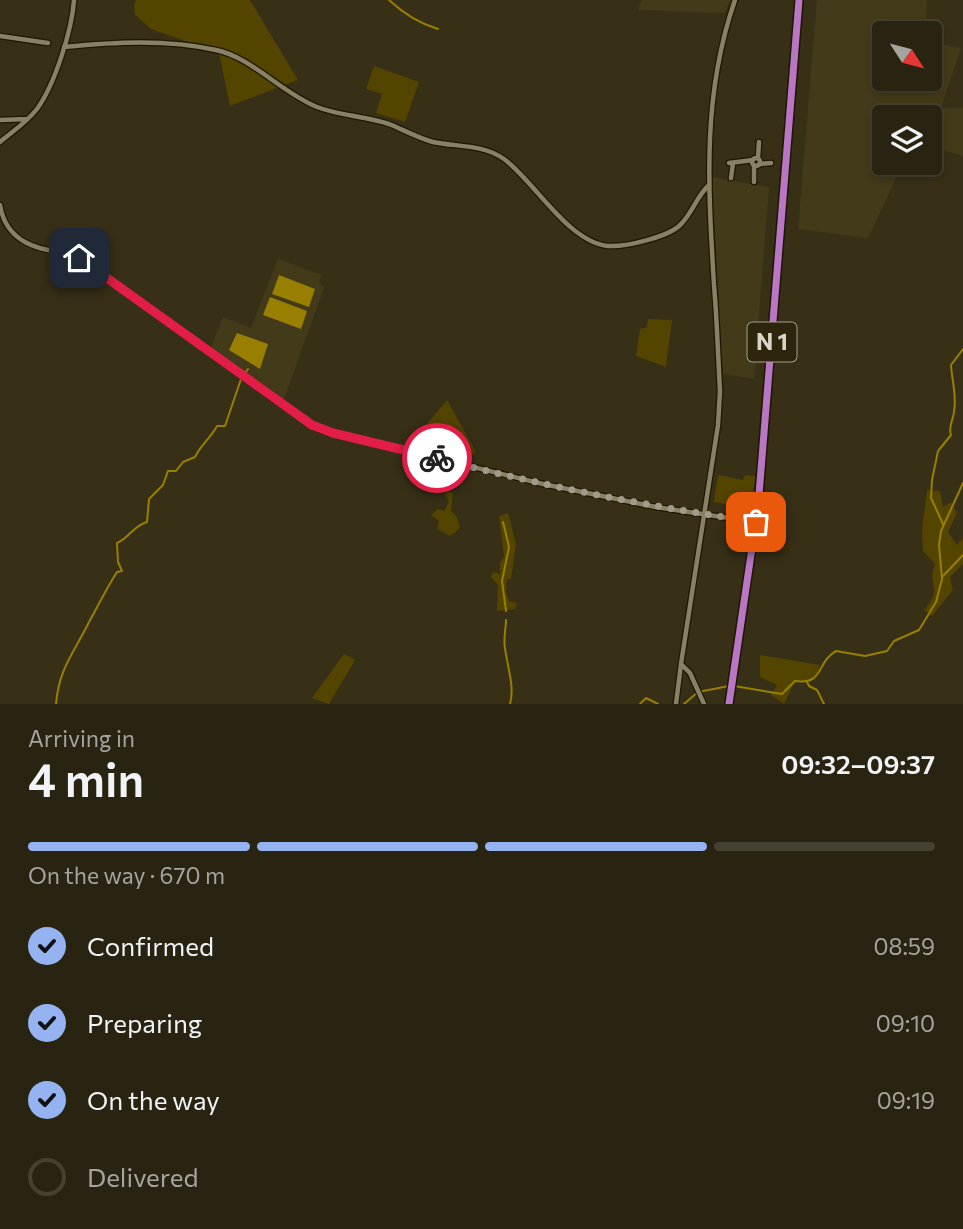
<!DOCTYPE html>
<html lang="en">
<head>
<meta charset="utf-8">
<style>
	body { margin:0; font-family:Commissioner,sans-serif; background:#35301f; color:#f1f3f6; height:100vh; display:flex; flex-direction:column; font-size:26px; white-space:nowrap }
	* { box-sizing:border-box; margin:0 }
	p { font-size:23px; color:#a5a49f }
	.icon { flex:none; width:38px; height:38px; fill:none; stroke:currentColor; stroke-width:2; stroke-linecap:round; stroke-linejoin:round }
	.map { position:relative; height:704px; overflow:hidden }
	.drawer { display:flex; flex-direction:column; background:#292411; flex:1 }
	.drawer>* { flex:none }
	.needle { width:46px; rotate:126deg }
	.tools { position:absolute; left:872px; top:21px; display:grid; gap:14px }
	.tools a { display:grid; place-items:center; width:70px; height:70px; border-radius:7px; background:#292411; box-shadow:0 4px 10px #0003,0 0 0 2px #454131; font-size:35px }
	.pin { position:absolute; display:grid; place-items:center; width:60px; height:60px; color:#fff; margin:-30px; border-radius:14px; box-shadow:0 4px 10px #0006 }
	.courier { position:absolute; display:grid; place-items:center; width:70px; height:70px; margin:-35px; border:5px solid #e11d48; border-radius:50%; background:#fff; color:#222; box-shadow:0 2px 9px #0007 }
	.overview em { font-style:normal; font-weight:600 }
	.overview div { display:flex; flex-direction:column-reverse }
	.overview { display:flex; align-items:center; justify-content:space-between; height:119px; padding:0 28px }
	h1 { font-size:46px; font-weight:600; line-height:52px }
	.bar { display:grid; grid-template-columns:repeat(4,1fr); gap:10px 7px; align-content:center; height:84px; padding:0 28px }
	.bar i { height:9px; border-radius:5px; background:#454131 }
	.bar .selected { background:#95b2f1 }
	.bar p { grid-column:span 4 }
	ol { padding:0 28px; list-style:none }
	li { display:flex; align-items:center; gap:21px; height:77px }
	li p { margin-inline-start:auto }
	li .icon { padding:7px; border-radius:50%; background:#95b2f1; color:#111; stroke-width:4 }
	li:last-child { color:#a5a49f }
	li i { width:38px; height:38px; border:4px solid #454131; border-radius:50% }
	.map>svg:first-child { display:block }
	.built { fill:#433a19 }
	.green { fill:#534400 }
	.water { fill:#987f00 }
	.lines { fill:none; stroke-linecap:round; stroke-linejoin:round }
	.stream { stroke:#987f00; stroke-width:2 }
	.minor-casing { stroke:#1f1801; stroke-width:7 }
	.highway-casing { stroke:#1f1801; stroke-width:10 }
	.minor { stroke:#898165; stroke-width:4.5 }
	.highway { stroke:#b976c4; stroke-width:7 }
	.done { stroke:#a09c89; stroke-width:7; stroke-dasharray:0 12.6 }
	.route { stroke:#e11d48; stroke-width:9 }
	.labels { text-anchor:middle; stroke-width:5; stroke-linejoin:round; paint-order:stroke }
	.shield { fill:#2d260d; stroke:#a5a18f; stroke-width:2 }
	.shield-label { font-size:23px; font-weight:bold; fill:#d9d6c7 }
</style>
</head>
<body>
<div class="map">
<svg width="963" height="704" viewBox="0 0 963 704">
	<rect width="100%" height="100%" fill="#373017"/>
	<path class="built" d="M642,0H730L725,13L638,10Z
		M817,0H927L926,33H884V79H929V42L961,48L941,108H963V156L929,146V117H884V163H911L897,176L868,238L798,229Z
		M712,177L769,187L754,379L723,374Z
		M278,259L322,275L319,282L324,288L283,402L211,348L223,317L251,328Z"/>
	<path class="green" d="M136,0H250L298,80L230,106L219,53L151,29L135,15L134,6Z
		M374,66L419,82L405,122L376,113L382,94L366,89Z
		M648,319L672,320L666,367L636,356L640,329L647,327Z
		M447,400L476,452L461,462L415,448L422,439L426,425Z
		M718,475L743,480L745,475L755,476L751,509L714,502Z
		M927,490L940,491L943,507L951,502L957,513L948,532L957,545L963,538V564L950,577L953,590L932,616L924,610C944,587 926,587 935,564L923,551L922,530Z
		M447,491L453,493L451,511L457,517L460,528L450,536L437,529L439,521L431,515L438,509L444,511L449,502L445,494Z
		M508,513L516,544L511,579H507L506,592L509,601L517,603L515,609L497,611L498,585L491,577L493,572L500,574V563L504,556L499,516Z
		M344,654L355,660L329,704L312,698Z
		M760,655L820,665L818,674L809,682L795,681L784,704L771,695L777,685L760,677Z"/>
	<path class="water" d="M279,275L315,289L309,307L272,294Z
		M270,297L307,311L301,329L263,315Z
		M237,333L268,344L260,369L229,350Z"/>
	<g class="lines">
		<path class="stream" d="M389,0C404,14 418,23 438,29
			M245,373L248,369
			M503,522L509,547L502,581L506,611
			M943,524L931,498L932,480L938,451L951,435C948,426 953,421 954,412C957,396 952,381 951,365L963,349
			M942,577L963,555
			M506,620C506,628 503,640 505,648C507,665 515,688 510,704
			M807,682L809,686L817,690L824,704
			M734,686L782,694L795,681C825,685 816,662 836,651L865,656L887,651L894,641L919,630L936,602L942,579L939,545L941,531L963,483
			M56,704C59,669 73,654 88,624C98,606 106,589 117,572L122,571L118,562L117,543C129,538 133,526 147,522L149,499L163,485L168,471H176L183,462L195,457C201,444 210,439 217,426H225L241,379
			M640,704L646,698L658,704
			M684,704L698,692L729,686"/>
		<g class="minor-casing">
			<path id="minor" d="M0,36L48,43
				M64,47C114,42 167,39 216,50C251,57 282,93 317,107C340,116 366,116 389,124C404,130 418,138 433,142C456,147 483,144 504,159C535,182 568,242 608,246C625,247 671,237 682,223C693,211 697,196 709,185
				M0,120L27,119
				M0,142C12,132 27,122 37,109C55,84 72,30 74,0
				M758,158L759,142
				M752 162a4 4 0 1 1 8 0a4 4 0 1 1-8 0Z
				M729,163L753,160
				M760,164L771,163
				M754,165V182
				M731,178L733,163
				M0,205C6,243 39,251 72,253L276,401L321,430L543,484L656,507L755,522
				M676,704L681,664
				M704,704L690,673L681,664L718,425L720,391C718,356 717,320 714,285C708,186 702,95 735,0"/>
		</g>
		<g class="highway-casing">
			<path id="highway" d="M729,704L758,507L799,0"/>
		</g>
		<use href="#minor" class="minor"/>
		<use href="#highway" class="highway"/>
	</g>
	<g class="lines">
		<path class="done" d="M437,458C542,486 648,506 756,522"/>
		<path class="route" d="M79,258L312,425L333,433L437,458"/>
	</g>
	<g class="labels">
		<rect class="shield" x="747.5" y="322.5" width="49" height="39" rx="5"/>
		<g class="shield-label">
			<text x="772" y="350">N 1</text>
		</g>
	</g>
</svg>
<div class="tools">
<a><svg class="needle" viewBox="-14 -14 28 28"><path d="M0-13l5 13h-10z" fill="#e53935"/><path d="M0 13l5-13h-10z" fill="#a5a49f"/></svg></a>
<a><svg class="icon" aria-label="layers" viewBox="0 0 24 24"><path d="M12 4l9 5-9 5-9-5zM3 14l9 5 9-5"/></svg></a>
</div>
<div class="pin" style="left:756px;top:522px;background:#ea580c"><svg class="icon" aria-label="bag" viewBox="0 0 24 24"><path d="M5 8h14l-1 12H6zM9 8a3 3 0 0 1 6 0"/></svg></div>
<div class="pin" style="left:79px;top:258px;background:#1f2937"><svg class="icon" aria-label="home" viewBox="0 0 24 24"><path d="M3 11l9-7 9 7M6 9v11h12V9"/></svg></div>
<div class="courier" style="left:437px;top:458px"><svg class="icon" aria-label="bike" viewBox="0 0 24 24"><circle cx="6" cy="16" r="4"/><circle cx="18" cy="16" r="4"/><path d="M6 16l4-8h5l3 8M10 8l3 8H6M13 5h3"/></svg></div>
</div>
<section class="drawer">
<div class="overview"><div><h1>4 min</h1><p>Arriving in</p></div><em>09:32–09:37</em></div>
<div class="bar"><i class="selected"></i><i class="selected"></i><i class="selected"></i><i></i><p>On the way · 670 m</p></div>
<ol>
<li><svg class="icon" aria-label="check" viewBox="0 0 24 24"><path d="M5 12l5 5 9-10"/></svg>Confirmed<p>08:59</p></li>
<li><svg class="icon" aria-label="check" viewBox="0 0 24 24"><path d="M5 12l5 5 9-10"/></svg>Preparing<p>09:10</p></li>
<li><svg class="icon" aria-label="check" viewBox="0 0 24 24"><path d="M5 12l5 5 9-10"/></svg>On the way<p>09:19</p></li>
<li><i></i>Delivered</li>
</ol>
</section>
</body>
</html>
